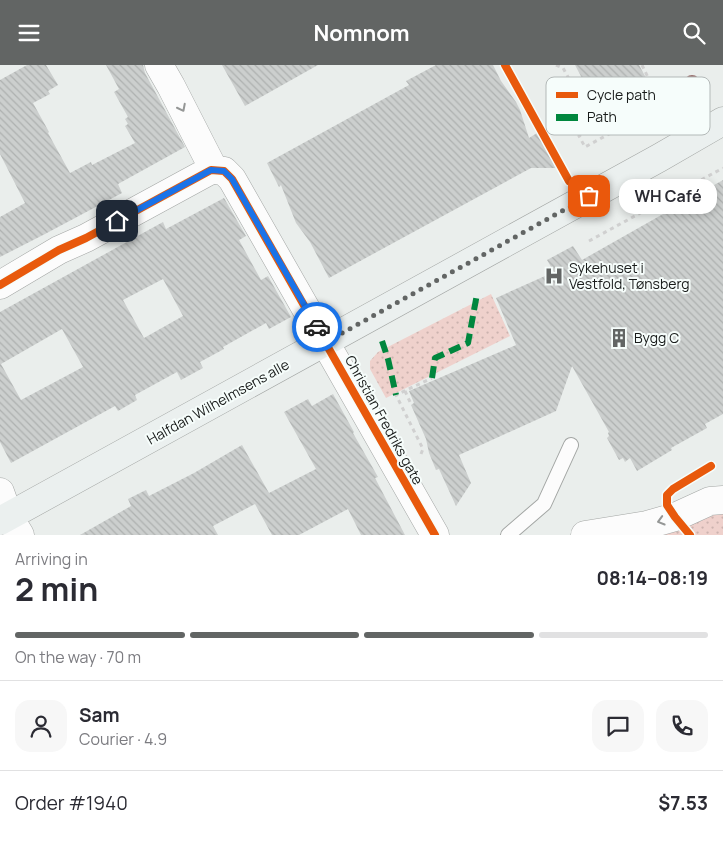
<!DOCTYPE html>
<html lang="en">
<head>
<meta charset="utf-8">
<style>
	body { margin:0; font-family:Manrope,sans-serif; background:#f7f7f7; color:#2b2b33; height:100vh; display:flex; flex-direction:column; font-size:19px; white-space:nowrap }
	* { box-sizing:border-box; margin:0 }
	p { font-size:16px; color:#7c7c81 }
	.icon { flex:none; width:28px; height:28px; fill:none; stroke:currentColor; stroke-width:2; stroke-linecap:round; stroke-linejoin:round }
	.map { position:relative; height:470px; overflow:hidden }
	.details { display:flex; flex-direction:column; background:#fff; flex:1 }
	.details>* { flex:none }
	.pin { position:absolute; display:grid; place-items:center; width:42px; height:42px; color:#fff; margin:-21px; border-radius:10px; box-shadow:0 2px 8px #0006 }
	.courier { position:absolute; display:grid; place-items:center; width:50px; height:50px; margin:-25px; border:4px solid #1a73e8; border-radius:50%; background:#fff; color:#222; box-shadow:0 1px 6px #0007 }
	.bubble { position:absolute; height:35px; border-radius:15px; background:#fff; box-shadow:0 2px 8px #0003; font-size:16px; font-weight:700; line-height:35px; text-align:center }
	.summary em { font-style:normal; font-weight:700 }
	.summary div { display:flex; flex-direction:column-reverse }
	.summary { display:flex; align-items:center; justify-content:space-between; height:85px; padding:0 15px }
	h1 { font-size:32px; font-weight:700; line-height:38px }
	.bar { display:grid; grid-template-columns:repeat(4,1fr); gap:8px 5px; align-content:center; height:60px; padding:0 15px }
	.bar i { height:6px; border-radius:4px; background:#e1e1e2 }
	.bar .on { background:#626564 }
	.bar p { grid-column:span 4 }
	.line { display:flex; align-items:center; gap:12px; padding:0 15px; border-top:1px solid #e1e1e2 }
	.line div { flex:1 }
	.round { display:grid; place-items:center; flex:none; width:52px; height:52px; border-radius:15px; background:#f7f7f7 }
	header { display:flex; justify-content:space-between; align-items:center; height:65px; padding:0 15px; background:#626564; color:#fff; font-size:22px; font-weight:700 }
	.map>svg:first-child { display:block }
	.grass { fill:url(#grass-dots) }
	.building { fill:url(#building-back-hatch); fill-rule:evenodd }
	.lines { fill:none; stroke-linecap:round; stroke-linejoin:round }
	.service-casing { stroke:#a3a6a4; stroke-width:16 }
	.minor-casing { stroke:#a3a6a4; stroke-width:29 }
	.tertiary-casing { stroke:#a3a6a4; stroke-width:29 }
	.secondary-casing { stroke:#a3a6a4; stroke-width:29 }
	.path { stroke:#d0d0d0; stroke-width:3; stroke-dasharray:4 4; stroke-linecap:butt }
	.service { stroke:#fcfcfc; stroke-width:14 }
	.minor { stroke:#fcfcfc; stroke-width:28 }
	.tertiary { stroke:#fcfcfc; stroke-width:28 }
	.secondary { stroke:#ebf0ef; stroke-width:28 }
	.quiet { stroke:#00873e; stroke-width:6; stroke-dasharray:12 6; stroke-linecap:butt }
	.cycleway-casing { stroke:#f6fdfb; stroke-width:11 }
	.cycleway { stroke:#e8590c; stroke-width:8 }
	.tree { fill:#99716f }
	.oneway { stroke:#959796 }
	.done { stroke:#626564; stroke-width:5; stroke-dasharray:0 9 }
	.route { stroke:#1a73e8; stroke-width:6 }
	.labels { text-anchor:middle; stroke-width:4; stroke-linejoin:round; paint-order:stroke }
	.poi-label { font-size:14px; fill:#181b1a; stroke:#f6fdfb; text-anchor:start }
	.street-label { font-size:14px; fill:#181b1a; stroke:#f6fdfb }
	.key { fill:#f6fdfb; stroke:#b3b9b8; stroke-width:1 }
	.key-label { font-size:14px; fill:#181b1a }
</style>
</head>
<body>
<header><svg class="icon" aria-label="menu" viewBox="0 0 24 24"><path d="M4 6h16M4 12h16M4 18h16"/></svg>Nomnom<svg class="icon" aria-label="search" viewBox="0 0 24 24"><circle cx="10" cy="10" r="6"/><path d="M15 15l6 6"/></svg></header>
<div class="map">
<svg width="723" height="470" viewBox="0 0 723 470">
	<defs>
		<pattern id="grass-dots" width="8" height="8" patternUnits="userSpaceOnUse" patternTransform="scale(1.25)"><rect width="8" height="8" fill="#efd1cc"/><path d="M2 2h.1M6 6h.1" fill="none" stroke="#ccb3af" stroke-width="1.8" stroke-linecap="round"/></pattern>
		<pattern id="building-back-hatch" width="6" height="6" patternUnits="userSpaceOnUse" patternTransform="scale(1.25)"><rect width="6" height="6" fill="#cccfce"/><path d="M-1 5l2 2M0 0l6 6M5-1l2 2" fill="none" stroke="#aeb1b0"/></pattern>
	</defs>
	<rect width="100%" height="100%" fill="#eaeeec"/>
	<path class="grass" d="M491,229L510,271L386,333L370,304V296L378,287Z
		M723,448V470H646L706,450Z"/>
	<path class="building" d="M27,0H46L58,20L48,26L50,29L33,38L49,67L48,68L70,108L91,97L92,100L135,78L125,61L128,59L125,54L128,52L114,27L119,24L106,0H143L145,8L185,82L118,119L122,128L45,169L0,192V152L25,138L0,89V15Z
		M222,0H318L245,41Z
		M436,0H493L501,16L516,37L520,45L529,73L537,68L556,103H531L329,213L310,177L296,158L281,120L279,122L267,98L409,20L406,16Z
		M575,0H639L651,22L601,49Z
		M723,115V349L705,359L707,363L671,383L672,385L637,406L630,393L625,397L623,393L619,395L607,373L609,371L608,368L609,367L572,301L556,346L459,390L471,418L456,441L439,404L436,405L429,388L426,374L411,340L414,338L409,326L516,280L496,233L554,207L547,195L573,181L582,195Z
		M224,133L246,171L239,175L261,215L268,211L291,252L269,264L266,258L223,282L224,284L200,297L203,303L181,315L177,307L135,330L137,335L118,346L115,341L11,398L0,377V247L163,157L166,164ZM163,214L183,251L144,273L123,235ZM62,264L83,302L21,335L1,299Z
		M333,329L354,367L353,368L378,412L375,413L405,470H361L348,444L299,470H272L255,439L213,461L218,470H80L131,441L128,434L146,425L149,431L194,408L242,380L269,428L316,404L284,347L308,334L312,341Z"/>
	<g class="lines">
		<g class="service-casing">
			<path id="service" d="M508,470L544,439L571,380"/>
		</g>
		<g class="minor-casing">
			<path id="minor" d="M0,220L59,185L86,173L211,105H214L171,21L159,0
				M0,427L9,452L20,470
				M585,470L647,460L675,452L710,436L723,435"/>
		</g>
		<g class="tertiary-casing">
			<path id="tertiary" d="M214,105L224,106L232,114L435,470"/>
		</g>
		<g class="secondary-casing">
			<path id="secondary" d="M0,456L659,93L723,56"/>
		</g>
		<path class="path" d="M556,0L563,3L595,61
			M642,0L657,31L654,32C628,44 603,56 579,71L585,82L659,42L654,32
			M657,31L670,24
			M626,36L642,65
			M589,176L723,103
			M405,326L411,339
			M421,389L423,384L396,330L432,313"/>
		<use href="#service" class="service"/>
		<use href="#minor" class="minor"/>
		<use href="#tertiary" class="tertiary"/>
		<use href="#secondary" class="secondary"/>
		<path class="quiet" d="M382,276L388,294L396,330
			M432,313L435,293L468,278L477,229"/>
		<g class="cycleway-casing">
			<path id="cycleway" d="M505,0L569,116
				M0,220L59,185L86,173L211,105L224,106L232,114L435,470
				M690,470L675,452L667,440V430L673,424L711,401"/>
		</g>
		<use href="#cycleway" class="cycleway"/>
	</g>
	<circle class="tree" cx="692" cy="18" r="8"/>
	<defs><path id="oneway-chevron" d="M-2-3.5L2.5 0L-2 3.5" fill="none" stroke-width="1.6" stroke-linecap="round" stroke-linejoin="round" transform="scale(1.25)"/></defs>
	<g class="oneway">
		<use href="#oneway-chevron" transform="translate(182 43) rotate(63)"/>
		<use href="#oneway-chevron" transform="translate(661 456) rotate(164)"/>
	</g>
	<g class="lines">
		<path class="done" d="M317,262L326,277L589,131"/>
		<path class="route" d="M117,156L211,105L224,106L232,114L317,262"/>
	</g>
	<defs>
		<g id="hospital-bare" transform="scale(1.5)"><path d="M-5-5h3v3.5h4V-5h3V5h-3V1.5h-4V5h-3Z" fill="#626564" stroke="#f6fdfb" stroke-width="2.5" paint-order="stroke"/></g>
		<g id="building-bare" transform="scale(1.5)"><path d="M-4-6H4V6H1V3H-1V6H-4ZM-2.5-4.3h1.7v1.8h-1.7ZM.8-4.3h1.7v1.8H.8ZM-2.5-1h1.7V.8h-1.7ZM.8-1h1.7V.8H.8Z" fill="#626564" stroke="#f6fdfb" stroke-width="2.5" paint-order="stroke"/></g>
	</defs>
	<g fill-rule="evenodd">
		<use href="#hospital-bare" x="554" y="211"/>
		<use href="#building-bare" x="619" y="273"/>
	</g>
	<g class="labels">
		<g class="poi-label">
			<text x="569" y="208">Sykehuset i<tspan x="569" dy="16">Vestfold, Tønsberg</tspan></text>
			<text x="634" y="278">Bygg C</text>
		</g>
		<g class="street-label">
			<text transform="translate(218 337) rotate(-29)" y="5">Halfdan Wilhelmsens alle</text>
			<text transform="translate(384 355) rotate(61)" y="5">Christian Fredriks gate</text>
		</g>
	</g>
	<rect x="546" y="12" width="164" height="58" rx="8" class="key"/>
	<rect x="556" y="27" width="22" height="6" fill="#e8590c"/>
	<rect x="556" y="49" width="22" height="7" fill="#00873e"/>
	<g class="key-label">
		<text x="587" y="35">Cycle path</text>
		<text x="587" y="57">Path</text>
	</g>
</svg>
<div class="pin" style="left:589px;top:131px;background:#ea580c"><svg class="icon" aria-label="bag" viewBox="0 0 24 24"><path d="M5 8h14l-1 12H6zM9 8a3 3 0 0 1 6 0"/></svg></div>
<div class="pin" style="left:117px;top:156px;background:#1f2937"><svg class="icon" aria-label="home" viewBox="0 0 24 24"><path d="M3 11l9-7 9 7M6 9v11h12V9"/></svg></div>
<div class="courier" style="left:317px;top:262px"><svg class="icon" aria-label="car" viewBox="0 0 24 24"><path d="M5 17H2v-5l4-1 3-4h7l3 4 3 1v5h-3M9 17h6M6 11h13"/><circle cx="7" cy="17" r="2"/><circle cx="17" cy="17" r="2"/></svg></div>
<div class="bubble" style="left:619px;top:114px;width:98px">WH Café</div>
</div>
<section class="details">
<div class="summary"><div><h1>2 min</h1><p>Arriving in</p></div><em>08:14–08:19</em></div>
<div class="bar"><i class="on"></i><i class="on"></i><i class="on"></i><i></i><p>On the way · 70 m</p></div>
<div class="line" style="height:90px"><a class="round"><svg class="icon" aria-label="person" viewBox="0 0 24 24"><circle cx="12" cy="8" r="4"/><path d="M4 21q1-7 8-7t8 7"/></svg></a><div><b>Sam</b><p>Courier · 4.9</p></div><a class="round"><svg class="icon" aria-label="chat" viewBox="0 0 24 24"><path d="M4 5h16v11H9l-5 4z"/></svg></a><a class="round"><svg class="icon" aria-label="phone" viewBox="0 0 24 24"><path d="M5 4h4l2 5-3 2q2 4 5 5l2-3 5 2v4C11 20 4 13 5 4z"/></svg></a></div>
<div class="line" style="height:65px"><div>Order #1940</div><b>$7.53</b></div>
</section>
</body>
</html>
